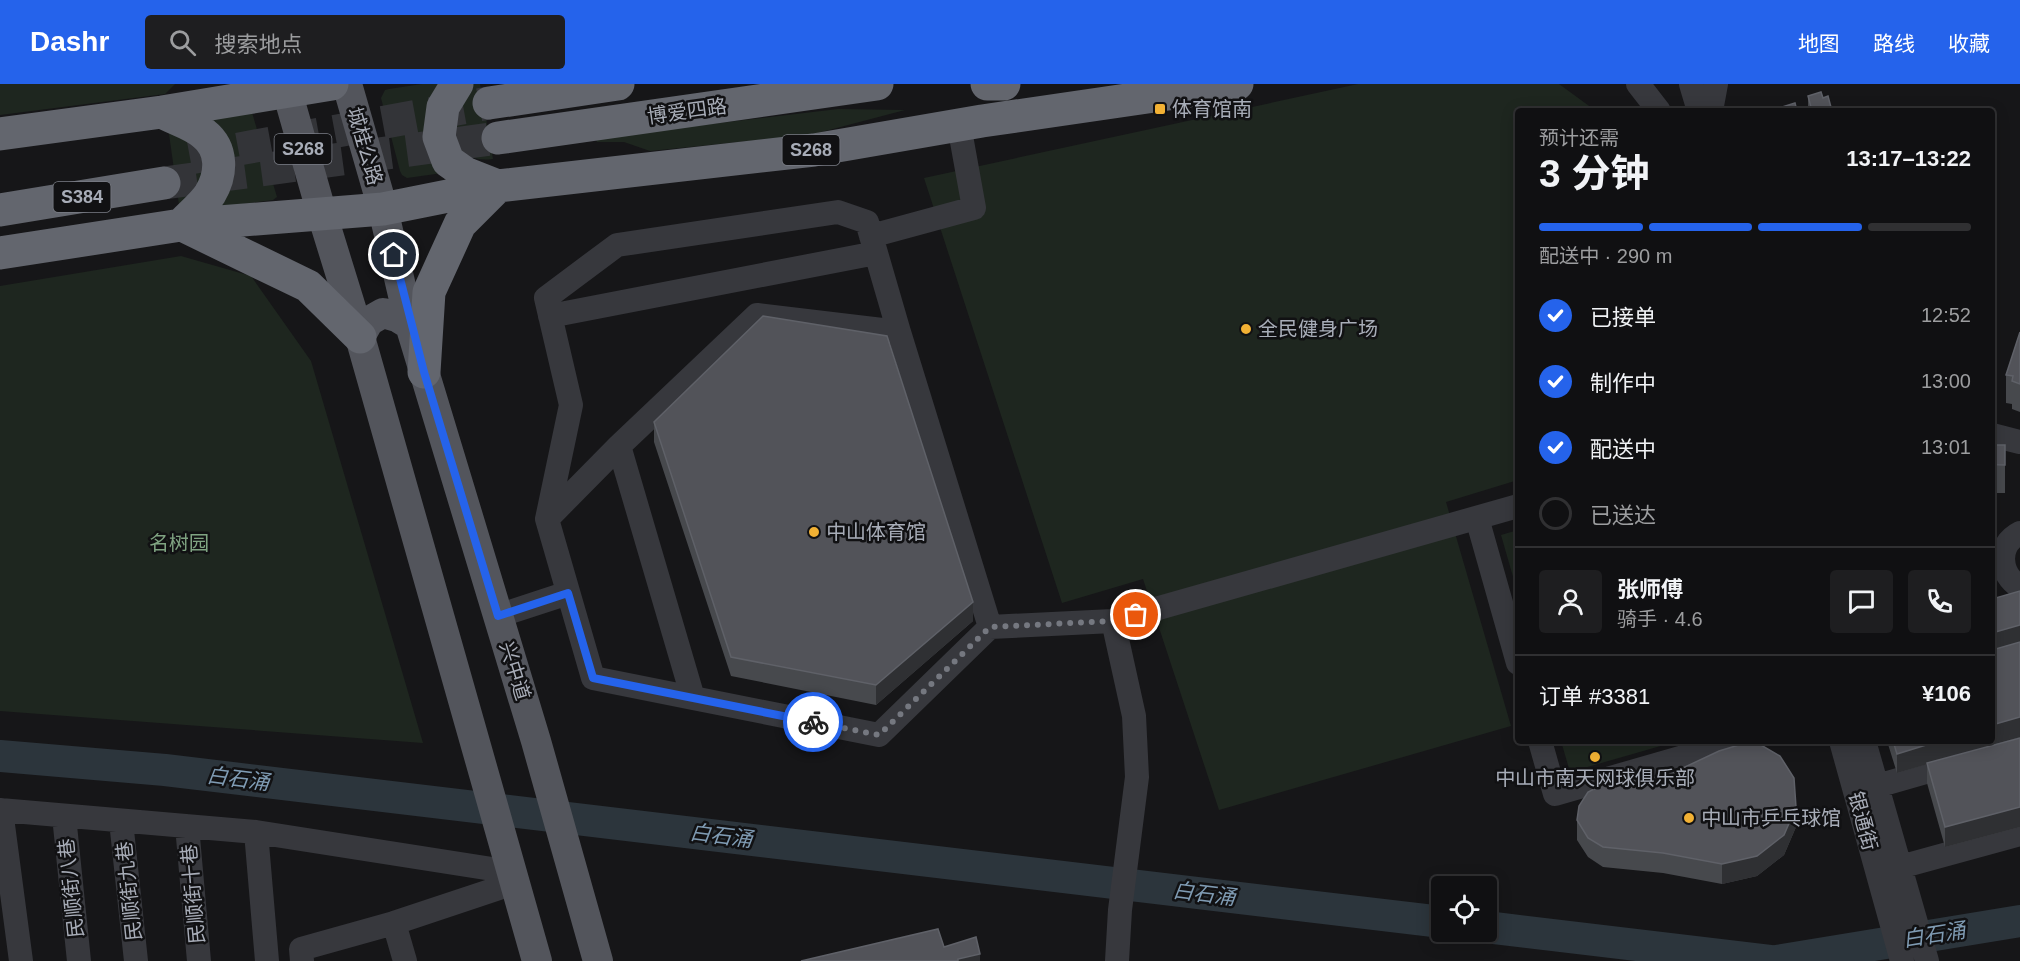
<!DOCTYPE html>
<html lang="zh">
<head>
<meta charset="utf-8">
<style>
	body { margin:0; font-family:Helvetica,"Noto Sans SC",sans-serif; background:#1e1e20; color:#f1f3f6; height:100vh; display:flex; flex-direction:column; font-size:22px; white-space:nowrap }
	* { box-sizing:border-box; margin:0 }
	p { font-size:20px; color:#9c9d9f }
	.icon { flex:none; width:33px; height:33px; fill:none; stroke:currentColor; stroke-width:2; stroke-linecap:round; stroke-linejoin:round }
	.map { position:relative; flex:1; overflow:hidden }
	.sheet { position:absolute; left:1515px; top:24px; width:480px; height:636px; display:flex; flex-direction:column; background:#101012; border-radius:6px; box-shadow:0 3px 15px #0003,0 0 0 2px #303032 }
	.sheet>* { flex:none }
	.buttons { position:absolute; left:1431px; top:792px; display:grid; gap:12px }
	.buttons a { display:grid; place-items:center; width:66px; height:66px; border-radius:6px; background:#101012; box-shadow:0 3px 15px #0003,0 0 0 2px #303032; font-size:30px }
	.pin { position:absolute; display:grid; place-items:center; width:51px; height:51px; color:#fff; margin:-26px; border:3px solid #fff; border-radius:50%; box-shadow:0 2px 6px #0007 }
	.courier { position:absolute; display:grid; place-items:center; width:60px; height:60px; margin:-30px; border:4px solid #2563eb; border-radius:50%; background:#fff; color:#222; box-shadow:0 2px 8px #0007 }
	.headline em { font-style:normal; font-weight:700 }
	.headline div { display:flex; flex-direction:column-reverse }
	.headline { display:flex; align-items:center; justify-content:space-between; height:102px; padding:0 24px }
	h1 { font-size:39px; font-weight:700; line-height:45px }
	.bar { display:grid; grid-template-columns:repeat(4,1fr); gap:9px 6px; align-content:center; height:72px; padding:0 24px }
	.bar i { height:8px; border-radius:4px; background:#303032 }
	.bar .current { background:#2563eb }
	.bar p { grid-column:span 4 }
	.line { display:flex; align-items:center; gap:15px; padding:0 24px; border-top:2px solid #303032 }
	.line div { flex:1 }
	.round { display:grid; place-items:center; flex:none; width:63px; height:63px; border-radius:6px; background:#1e1e20 }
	ol { padding:0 24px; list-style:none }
	li { display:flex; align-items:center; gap:18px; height:66px }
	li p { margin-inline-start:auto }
	li .icon { padding:6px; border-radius:50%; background:#2563eb; color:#fff; stroke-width:4 }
	li:last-child { color:#9c9d9f }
	li i { width:33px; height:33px; border:3px solid #303032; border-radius:50% }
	header { display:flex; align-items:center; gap:36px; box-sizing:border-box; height:84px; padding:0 30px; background:#2563eb; color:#fff }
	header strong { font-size:28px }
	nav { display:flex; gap:33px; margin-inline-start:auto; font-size:21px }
	.search { width:420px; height:54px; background:#1e1e20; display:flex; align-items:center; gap:15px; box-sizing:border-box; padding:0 21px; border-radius:6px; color:#9c9d9f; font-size:22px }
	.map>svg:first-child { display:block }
	.green { fill:#1e261f }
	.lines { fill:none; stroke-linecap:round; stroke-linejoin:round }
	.river { stroke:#2c353c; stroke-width:32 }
	.highway-tunnel { stroke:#333438; stroke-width:33; stroke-dasharray:33 16; stroke-linecap:butt }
	.minor { stroke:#37383d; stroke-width:24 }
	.major { stroke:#53555c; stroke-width:30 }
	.highway { stroke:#63666e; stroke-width:33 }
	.wall { fill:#47494d }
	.shaded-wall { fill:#2f3033 }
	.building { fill:#525359; stroke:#5f6168; stroke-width:1.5 }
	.done { stroke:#757880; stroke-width:6; stroke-dasharray:0 10.8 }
	.route { stroke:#2563eb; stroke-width:8 }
	.poi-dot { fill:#f2b134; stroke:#111113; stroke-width:2 }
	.labels { text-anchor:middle; stroke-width:5; stroke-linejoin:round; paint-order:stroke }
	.shield { fill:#111113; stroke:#7b7e86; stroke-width:1.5 }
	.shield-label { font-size:18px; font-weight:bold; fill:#a8adb8 }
	.poi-label { font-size:20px; fill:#a8adb8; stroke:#111113; text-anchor:start }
	.street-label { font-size:20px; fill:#a8adb8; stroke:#111113 }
	.park-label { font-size:20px; fill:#7fa381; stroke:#111113 }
	.water-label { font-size:21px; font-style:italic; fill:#7f9bb3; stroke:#111113 }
</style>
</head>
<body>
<header>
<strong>Dashr</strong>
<div class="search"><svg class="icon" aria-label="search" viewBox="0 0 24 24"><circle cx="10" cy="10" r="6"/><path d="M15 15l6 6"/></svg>搜索地点</div>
<nav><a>地图</a><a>路线</a><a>收藏</a></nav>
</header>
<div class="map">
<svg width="2020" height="877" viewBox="0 0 2020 877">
	<rect width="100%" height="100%" fill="#161618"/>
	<path class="green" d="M0,0H175L165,10L0,31Z
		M422,0H441L457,87L407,94L402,91L400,87L381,14L385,6L389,5Z
		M471,0H480L493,75C457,80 454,51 451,24Z
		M1358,0H1559L1596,27H1518V396L1446,418L1511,642L1219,726L1143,495L1062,519L924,94Z
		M251,25L277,113L273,116L214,124L201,36Z
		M838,25L905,26L810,51L650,67L624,58H597L596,56L668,45Z
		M168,43L196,55L209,95L179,121Z
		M181,172L251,192L311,277L423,659L0,627V202Z
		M1518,446V510L1501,451Z
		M1561,657H1678L1570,688Z"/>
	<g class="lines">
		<path class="river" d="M0,672L165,686L1442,838
			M1486,843L1770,877
			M1776,877L2020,837"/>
		<path class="highway-tunnel" d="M190,74L489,19
			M164,99L498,54"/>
		<path class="minor" d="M1638,0L1659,27
			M1691,0L1699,27
			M1711,27L1716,0
			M871,152L974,124L959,41
			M550,232L876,169
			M1992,351L2020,358
			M1477,434L1518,579
			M547,435L619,362
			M2020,449C1996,461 1999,490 2020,503
			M498,532L568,509
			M990,543L899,248L757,231L619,362L693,614L879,651L990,543L1113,537
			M693,614L593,594L547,435L571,321L546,214L617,161L838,128L867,138L899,248
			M1540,657L1555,710L1739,657
			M1841,657L1902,877
			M1864,657L1927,877
			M1877,702L2020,661
			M0,726L256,748L511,788
			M1,726L21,877
			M64,732L79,877
			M121,737L136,877
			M187,742L199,877
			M256,748L267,877
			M1900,783L2020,750
			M302,877L301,865L394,839
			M405,877L394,839L514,799
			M1117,877L1120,826L1137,693L1134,632L1113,537L1518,422"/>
		<path class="major" d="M285,0L322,130L360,253L537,877
			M347,0L383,125L410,241L536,657L598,877
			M360,253L369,237L383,229L397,233L410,241"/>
		<path class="highway" d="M987,0H1004
			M489,19L618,0
			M162,28C175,35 193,40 204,50C223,65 222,90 210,110C203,121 190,131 181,141
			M0,50L162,28L332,0
			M498,54L877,0
			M0,126L164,99
			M182,141L308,202L360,253
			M0,169L181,141L383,125L498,102L814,66L982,37L1237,0
			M424,288L429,208L460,140L498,102L465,89L448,77L439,53L443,23L457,0"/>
	</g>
	<path class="wall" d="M1808,12L1823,14L1832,27H1808Z
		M2020,248V328L2012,325V320L2006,319V291Z
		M654,338L973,537L876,621L731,592L654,358Z
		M2005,381V409H1996V427H1992V382Z
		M2020,507V653L1960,671L2020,654V743L1945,763L1927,699V680L1897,689L1887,657H1992Z
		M1577,736L1796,743L1784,771L1757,792L1722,800L1663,789L1603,783L1588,773L1577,756Z"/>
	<path class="shaded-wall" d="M973,518V537L876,621V601Z
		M2020,541V560L1992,568V549Z
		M2020,633V653L1897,689V670L1939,657H1992V641Z
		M1796,723V743L1784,771L1757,792L1722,800V780Z
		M2020,723V743L1945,763V743Z
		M980,870V877H958V875Z"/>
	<path class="building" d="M1821,8L1823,14L1828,12L1832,27H1812L1808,12Z
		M1795,19L1797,27H1780L1779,24Z
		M763,232L887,252L973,518L876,601L731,573L654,338Z
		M2020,248V300L2012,297L2013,292L2006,291Z
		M1992,361H2005V381H1992Z
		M1992,384H1996V399H1992Z
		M2020,507V541L1992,549V515Z
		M2020,558V633L1992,641V566Z
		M2020,654V723L1945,743L1927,679Z
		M1893,657H1939L1897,670Z
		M1742,660L1761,661L1780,672L1794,694L1796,723L1784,751L1757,772L1722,780L1663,769L1603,763L1588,754L1577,736L1579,722L1588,708L1604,700L1668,691L1719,667Z
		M938,845L944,863L976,853L980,870L958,875V877H801Z"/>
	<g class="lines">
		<path class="done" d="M813,638L879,651L990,543L1113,537L1136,531"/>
		<path class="route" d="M394,171L424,288L498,532L568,509L593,594L813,638"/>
	</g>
	<g class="poi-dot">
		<rect x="1154" y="19" width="12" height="12" rx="3"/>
		<circle cx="1246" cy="245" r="6"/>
		<circle cx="814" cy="448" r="6"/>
		<circle cx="1595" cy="673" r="6"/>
		<circle cx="1689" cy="734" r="6"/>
	</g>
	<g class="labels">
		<g class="shield">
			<rect x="274.5" y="50" width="57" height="30" rx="4.5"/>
			<rect x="782.5" y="51" width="57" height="30" rx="4.5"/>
			<rect x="53.5" y="98" width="57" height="30" rx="4.5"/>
		</g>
		<g class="shield-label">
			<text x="303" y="71">S268</text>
			<text x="811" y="72">S268</text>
			<text x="82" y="119">S384</text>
		</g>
		<g class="poi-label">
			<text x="1172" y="32">体育馆南</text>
			<text x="1258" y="252">全民健身广场</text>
			<text x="826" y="455">中山体育馆</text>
			<text x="1595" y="701" text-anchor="middle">中山市南天网球俱乐部</text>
			<text x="1701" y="741">中山市乒乓球馆</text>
		</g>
		<g class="street-label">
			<text transform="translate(687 27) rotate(-8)" y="7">博爱四路</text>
			<text transform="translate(365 62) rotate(74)" y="7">城桂公路</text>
			<text transform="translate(515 587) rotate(73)" y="7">兴中道</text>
			<text transform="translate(1863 737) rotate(75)" y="7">银通街</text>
			<text transform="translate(71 804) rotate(-96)" y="7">民顺街八巷</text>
			<text transform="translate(129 807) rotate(-96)" y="7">民顺街九巷</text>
			<text transform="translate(193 810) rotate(-95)" y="7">民顺街十巷</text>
		</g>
		<g class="park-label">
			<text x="179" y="466">名树园</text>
		</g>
		<g class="water-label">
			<text transform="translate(238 695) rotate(7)" y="7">白石涌</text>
			<text transform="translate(721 752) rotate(7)" y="7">白石涌</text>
			<text transform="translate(1204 810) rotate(7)" y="7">白石涌</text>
			<text transform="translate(1934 851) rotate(-9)" y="7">白石涌</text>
		</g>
	</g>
</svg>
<div class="buttons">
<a><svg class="icon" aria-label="locate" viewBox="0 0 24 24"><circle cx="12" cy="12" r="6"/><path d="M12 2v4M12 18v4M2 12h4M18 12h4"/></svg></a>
</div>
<div class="pin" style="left:1136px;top:531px;background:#ea580c"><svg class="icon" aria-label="bag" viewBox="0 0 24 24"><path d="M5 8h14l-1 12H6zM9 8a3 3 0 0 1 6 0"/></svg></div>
<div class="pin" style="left:394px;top:171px;background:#1f2937"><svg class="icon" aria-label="home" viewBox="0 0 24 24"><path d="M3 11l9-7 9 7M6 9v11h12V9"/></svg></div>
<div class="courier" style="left:813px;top:638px"><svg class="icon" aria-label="bike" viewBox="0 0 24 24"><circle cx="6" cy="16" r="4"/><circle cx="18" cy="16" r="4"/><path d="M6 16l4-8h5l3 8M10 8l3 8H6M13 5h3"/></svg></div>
<section class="sheet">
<div class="headline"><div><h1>3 分钟</h1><p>预计还需</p></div><em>13:17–13:22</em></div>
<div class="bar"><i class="current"></i><i class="current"></i><i class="current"></i><i></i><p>配送中 · 290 m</p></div>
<ol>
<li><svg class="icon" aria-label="check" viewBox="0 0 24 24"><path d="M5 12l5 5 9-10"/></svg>已接单<p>12:52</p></li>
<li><svg class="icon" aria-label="check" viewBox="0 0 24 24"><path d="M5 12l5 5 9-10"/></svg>制作中<p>13:00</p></li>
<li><svg class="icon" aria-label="check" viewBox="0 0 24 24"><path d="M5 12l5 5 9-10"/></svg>配送中<p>13:01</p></li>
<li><i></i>已送达</li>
</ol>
<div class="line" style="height:108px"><a class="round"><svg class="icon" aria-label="person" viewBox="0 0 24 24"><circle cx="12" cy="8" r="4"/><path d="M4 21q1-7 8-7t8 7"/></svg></a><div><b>张师傅</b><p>骑手 · 4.6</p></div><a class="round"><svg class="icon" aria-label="chat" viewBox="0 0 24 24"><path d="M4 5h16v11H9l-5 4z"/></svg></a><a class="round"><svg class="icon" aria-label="phone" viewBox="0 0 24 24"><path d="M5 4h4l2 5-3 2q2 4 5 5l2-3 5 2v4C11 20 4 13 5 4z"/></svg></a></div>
<div class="line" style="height:78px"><div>订单 #3381</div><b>¥106</b></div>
</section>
</div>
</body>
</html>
